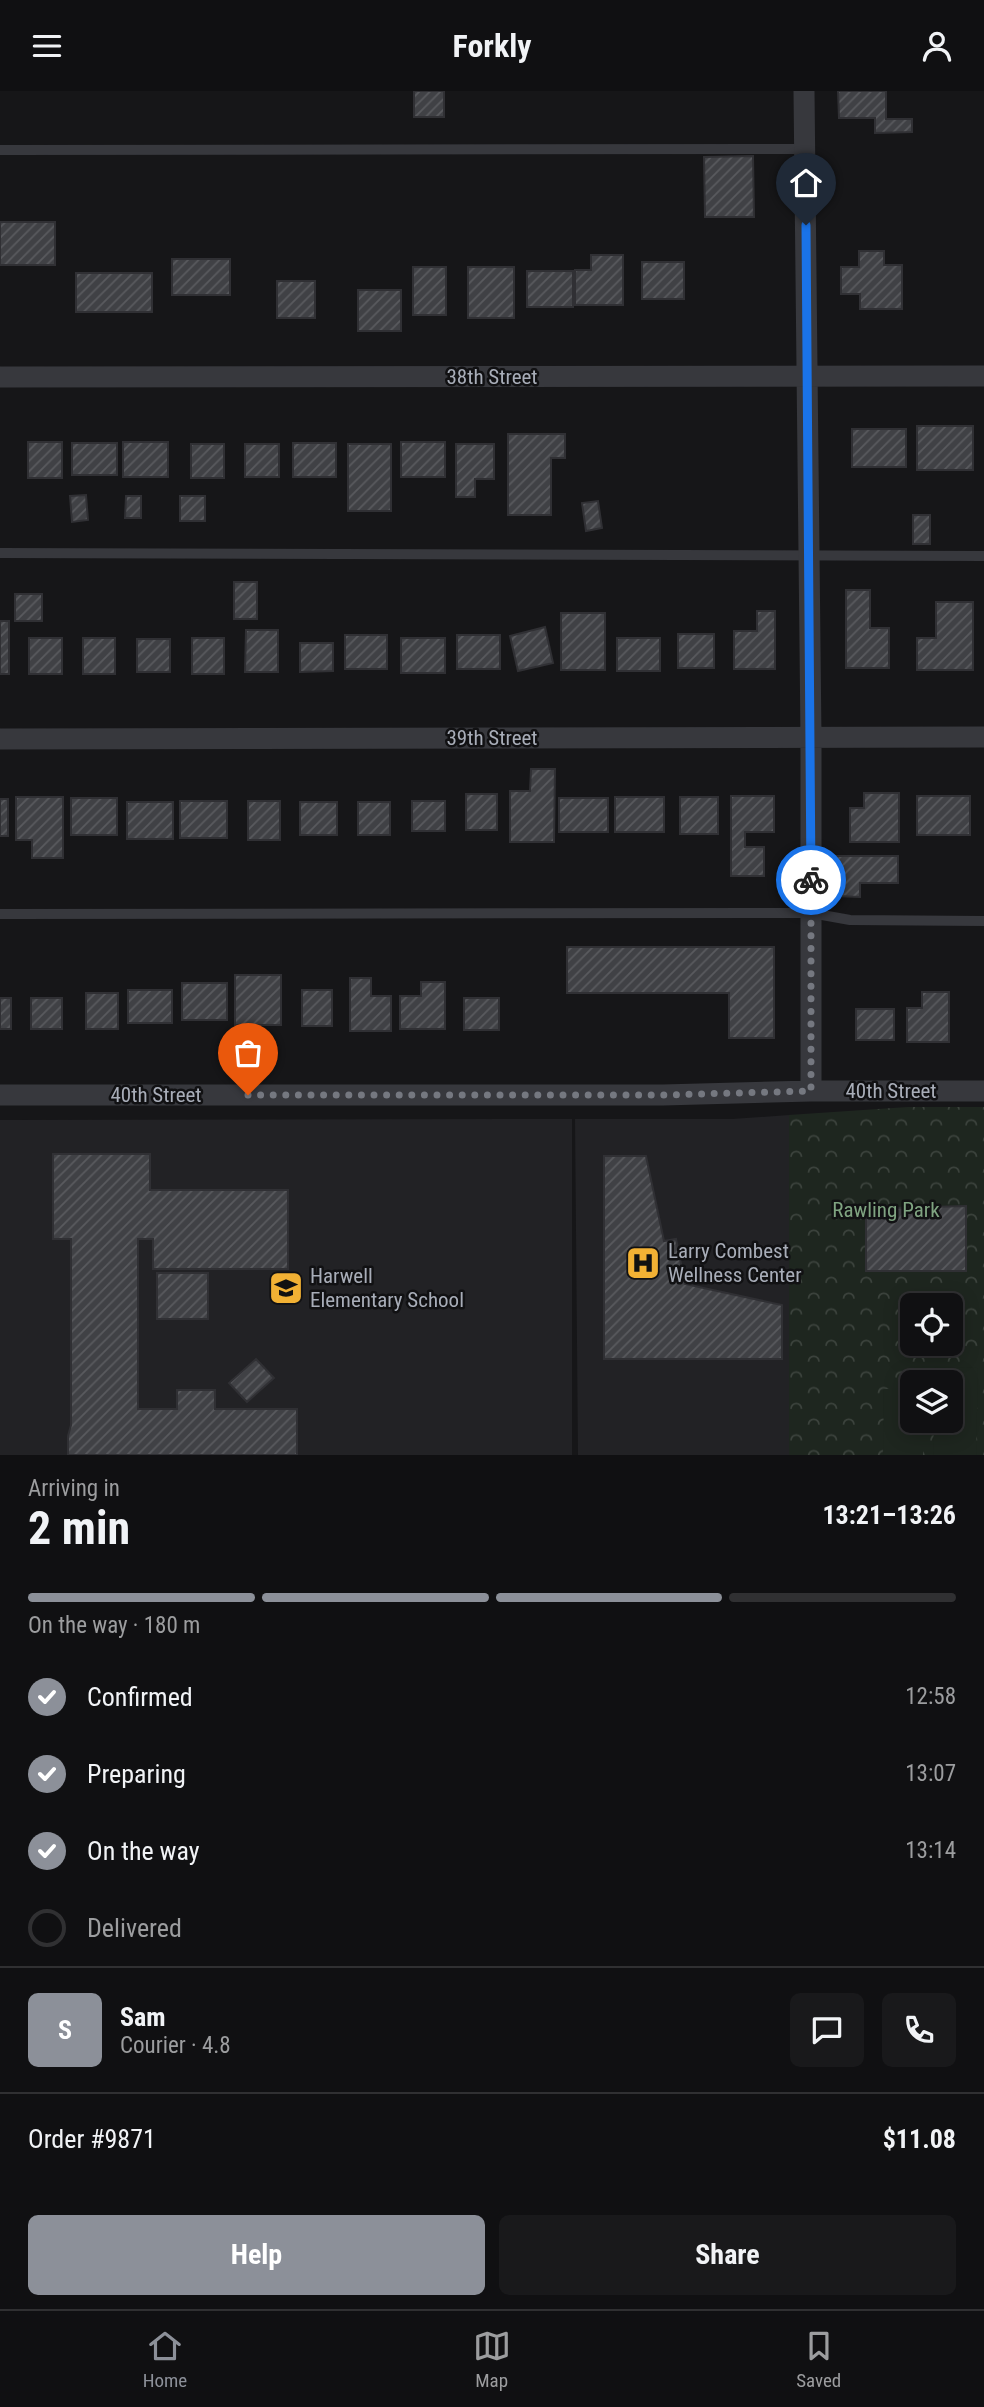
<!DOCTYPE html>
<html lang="en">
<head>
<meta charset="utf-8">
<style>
	body { margin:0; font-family:"Roboto Condensed",sans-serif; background:#19191b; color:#f1f3f6; height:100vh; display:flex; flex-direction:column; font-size:26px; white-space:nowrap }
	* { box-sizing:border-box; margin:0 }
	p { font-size:23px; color:#9c9d9f }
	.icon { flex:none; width:38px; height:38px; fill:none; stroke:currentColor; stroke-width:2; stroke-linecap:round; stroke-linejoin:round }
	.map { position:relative; height:1364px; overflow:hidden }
	.panel { display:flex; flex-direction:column; background:#101012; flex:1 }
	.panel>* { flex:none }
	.controls { position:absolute; left:900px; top:1202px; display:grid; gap:14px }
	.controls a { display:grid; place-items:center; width:63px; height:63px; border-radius:10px; background:#101012; box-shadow:0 4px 18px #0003,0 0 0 2px #303032; font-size:35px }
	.pin { position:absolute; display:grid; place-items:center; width:60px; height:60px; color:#fff; margin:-72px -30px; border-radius:50% 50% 50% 0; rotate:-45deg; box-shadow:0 0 7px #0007 }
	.pin .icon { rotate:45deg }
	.courier { position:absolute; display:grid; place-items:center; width:70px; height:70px; margin:-35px; border:5px solid #1a73e8; border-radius:50%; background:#fff; color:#222; box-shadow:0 2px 9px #0007 }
	.head em { font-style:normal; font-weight:700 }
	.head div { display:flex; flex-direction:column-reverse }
	.head { display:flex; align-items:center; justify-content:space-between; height:119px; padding:0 28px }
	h1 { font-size:46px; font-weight:700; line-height:52px }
	.bar { display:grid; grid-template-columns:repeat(4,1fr); gap:10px 7px; align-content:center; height:84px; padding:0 28px }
	.bar i { height:9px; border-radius:5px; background:#303032 }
	.bar .on { background:#8c9099 }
	.bar p { grid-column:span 4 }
	.line { display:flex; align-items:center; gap:18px; padding:0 28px; border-top:2px solid #303032 }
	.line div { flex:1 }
	.round { display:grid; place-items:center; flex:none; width:74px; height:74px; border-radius:10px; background:#19191b }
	ol { padding:0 28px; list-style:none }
	li { display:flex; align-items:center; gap:21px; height:77px }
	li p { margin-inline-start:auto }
	li .icon { padding:7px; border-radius:50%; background:#8c9099; color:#fff; stroke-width:4 }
	li:last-child { color:#9c9d9f }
	li i { width:38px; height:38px; border:4px solid #303032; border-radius:50% }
	.cta { display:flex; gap:14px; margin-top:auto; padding:14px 28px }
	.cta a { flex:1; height:80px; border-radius:10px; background:#8c9099; color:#fff; font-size:28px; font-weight:700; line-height:80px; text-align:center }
	.cta a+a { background:#19191b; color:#f1f3f6 }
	header { display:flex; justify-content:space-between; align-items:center; height:91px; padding:0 28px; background:#101012; font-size:32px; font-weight:700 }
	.menu { display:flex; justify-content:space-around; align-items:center; height:98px; border-top:2px solid #303032; background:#101012; font-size:19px; color:#9c9d9f }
	.menu a { display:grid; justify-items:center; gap:4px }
	.menu .on { color:#8c9099 }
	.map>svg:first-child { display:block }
	.built { fill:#222225 }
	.forest { fill:url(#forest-crowns); fill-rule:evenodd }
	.pitch { fill:#1e261f }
	.building { fill:url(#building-hatch); stroke:#303034; stroke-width:2 }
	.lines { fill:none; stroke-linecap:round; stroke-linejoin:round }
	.lane { stroke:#37383d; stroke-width:10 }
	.street { stroke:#37383d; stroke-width:21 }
	.done { stroke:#757880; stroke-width:7; stroke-dasharray:0 12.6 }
	.route { stroke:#1a73e8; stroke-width:9 }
	.labels { text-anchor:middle; stroke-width:5; stroke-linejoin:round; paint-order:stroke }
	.street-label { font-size:21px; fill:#a8adb8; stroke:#111113 }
	.park-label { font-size:21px; fill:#7fa381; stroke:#111113 }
	.poi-label { font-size:21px; fill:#a8adb8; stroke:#111113; text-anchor:start }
</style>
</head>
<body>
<header><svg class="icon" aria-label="menu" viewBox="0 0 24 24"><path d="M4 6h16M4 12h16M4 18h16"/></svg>Forkly<svg class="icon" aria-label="person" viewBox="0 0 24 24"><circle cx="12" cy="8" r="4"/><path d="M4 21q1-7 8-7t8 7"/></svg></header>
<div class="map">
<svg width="984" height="1364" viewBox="0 0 984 1364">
	<defs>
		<pattern id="forest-crowns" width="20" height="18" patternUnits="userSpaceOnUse" patternTransform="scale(1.75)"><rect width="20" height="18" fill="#1e261f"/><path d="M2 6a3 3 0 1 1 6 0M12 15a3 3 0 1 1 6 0" fill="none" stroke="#3c433d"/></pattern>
		<pattern id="building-hatch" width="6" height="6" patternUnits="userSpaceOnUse" patternTransform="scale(1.75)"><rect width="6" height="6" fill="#404145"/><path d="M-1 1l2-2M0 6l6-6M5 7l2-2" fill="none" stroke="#595a5e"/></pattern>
	</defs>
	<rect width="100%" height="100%" fill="#161618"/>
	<path class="built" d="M789,1024V1364H578L575,1028H732Z
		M572,1028V1364H0V1029Z"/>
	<path class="forest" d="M908,1016H984V1364H789V1024ZM912,1214H950V1253H912ZM912,1292H950V1330H912Z"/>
	<path class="pitch" d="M935,1276L978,1277L976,1364H933L934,1330H950V1292L934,1291Z
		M884,1298H912V1330H923V1364H883Z"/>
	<path class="building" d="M414,0H444V26H414Z
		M838,0H886V28H912V41L875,42V27H839Z
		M753,65L754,126H705L704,66Z
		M0,131H55V174H0Z
		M859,160H884V174H902V218H860V203H841V176H859Z
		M591,164H623V214H575V179H591Z
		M172,168H230V204H172Z
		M642,171H684V208H642Z
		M413,176H446V224H413Z
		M468,176H514V227H468Z
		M527,180H573V216H527Z
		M76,182H152V221H76Z
		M277,190H315V227H277Z
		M358,199H401V240H358Z
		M917,335H973V379H917Z
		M852,338H906V376H852Z
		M508,343H565V367H551V424H508Z
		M28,351H62V387H28Z
		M123,351H168V386H123Z
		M401,351H445V386H401Z
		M72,352H117V384H72Z
		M293,352H336V386H293Z
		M191,353H224V387H191Z
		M245,353H279V386H245Z
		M348,353H391V420H348Z
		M456,353H494V388H475V406H456Z
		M86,404L88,429L72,431L70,405Z
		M126,405H141V427H125Z
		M180,405H205V430H180Z
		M598,410L602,437L586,440L582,412Z
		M913,424H930V453H913Z
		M234,491H257V528H234Z
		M846,499H870V537H889V577H846Z
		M15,503H42V530H15Z
		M936,511H973V579H917V547H936Z
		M757,520H775V578H734V540H757Z
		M561,522H605V579H561Z
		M0,530H9V583H0Z
		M545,536L553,572L518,580L510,545Z
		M246,539H278V581H245Z
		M678,543H714V577H678Z
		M345,544H387V578H345Z
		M457,544H500V578H457Z
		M29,547H62V583H29Z
		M83,547H115V583H83Z
		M192,547H224V583H192Z
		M401,547H445V582H401Z
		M617,547H660V580H617Z
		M137,548H170V581H137Z
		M300,552H333V580L300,581Z
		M531,678H555L554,751H510V700H530Z
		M864,702H899V751H850V717H864Z
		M466,703H497V739H466Z
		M731,705H774V741H745V756H764V785H731Z
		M917,705H970V744H917Z
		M16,706H63V767H32V749H16Z
		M615,706H664V741H615Z
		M680,706H718V743H680Z
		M71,707H117V744H71Z
		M559,707H608V741H559Z
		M0,708H8V745H0Z
		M180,710H227V747H180Z
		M248,710H280V749H248Z
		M412,710H445V740H412Z
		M127,711H173V748H127Z
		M300,711H337V744H300Z
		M358,711H390V744H358Z
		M835,765H898V792H860V806L835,805Z
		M567,856H774V947H729V902H567Z
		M235,884H281V934H235Z
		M350,887H371V905H391V940H350Z
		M421,891H445V938H400V905H421Z
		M182,892H227V929H182Z
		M128,899H172V932H128Z
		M302,899H332V935H302Z
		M922,901H949V951H907V917H922Z
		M86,902H118V938H86Z
		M0,907H11V938H0Z
		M31,907H62V938H31Z
		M464,907H499V939H464Z
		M856,918H894V949H856Z
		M53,1063H150V1099H288V1178H153V1148H138V1318H177V1299H215V1318H297V1364H68V1345L71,1334V1148H53Z
		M604,1065H646L664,1150L676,1148L685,1193L782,1214V1268H604Z
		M866,1115H891V1117L966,1115V1180H866Z
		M157,1182H208V1228H157Z
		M256,1268L274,1287L247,1311L229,1292Z"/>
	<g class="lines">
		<path class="lane" d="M0,59L805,58
			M0,462L984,465
			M0,823L811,822L850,829L984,830"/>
		<path class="street" d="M804,0L811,647V1000
			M0,286L984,285
			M0,648L984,646
			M0,1004H663L811,1000H984"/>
	</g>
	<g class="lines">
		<path class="done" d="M248,1004H663L811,1000V789"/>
		<path class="route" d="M806,134L811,789"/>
	</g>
	<defs>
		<g id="hospital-square" transform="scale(1.75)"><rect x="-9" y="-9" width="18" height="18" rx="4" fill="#f2b134" stroke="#111113"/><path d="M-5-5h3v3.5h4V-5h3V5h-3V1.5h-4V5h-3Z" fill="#111"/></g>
		<g id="school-square" transform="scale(1.75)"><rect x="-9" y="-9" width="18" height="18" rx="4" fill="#f2b134" stroke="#111113"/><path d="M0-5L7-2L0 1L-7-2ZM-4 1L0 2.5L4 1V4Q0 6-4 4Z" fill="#111"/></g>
	</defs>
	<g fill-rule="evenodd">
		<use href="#hospital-square" x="643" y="1172"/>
		<use href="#school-square" x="286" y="1197"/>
	</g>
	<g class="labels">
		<g class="street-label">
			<text x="492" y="293">38th Street</text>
			<text x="492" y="654">39th Street</text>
			<text x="891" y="1007">40th Street</text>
			<text x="156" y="1011">40th Street</text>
		</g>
		<g class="park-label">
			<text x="886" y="1126">Rawling Park</text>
		</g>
		<g class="poi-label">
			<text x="668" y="1167">Larry Combest<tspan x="668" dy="24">Wellness Center</tspan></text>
			<text x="310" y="1192">Harwell<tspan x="310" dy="24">Elementary School</tspan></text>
		</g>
	</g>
</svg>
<div class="controls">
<a><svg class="icon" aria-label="locate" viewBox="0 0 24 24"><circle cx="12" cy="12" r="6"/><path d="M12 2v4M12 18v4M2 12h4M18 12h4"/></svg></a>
<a><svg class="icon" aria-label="layers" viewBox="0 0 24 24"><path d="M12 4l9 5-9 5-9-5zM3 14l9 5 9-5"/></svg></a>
</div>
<div class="pin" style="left:248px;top:1004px;background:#ea580c"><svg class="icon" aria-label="bag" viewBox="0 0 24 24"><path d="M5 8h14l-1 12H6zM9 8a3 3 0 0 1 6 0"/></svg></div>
<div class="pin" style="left:806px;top:134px;background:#1f2937"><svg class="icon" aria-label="home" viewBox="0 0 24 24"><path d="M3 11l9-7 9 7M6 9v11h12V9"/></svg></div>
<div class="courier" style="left:811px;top:789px"><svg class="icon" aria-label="bike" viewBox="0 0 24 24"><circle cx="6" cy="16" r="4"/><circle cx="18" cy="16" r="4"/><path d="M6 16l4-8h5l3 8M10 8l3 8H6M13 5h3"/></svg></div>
</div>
<section class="panel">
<div class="head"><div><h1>2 min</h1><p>Arriving in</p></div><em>13:21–13:26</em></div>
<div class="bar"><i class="on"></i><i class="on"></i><i class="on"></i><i></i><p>On the way · 180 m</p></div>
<ol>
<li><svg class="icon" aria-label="check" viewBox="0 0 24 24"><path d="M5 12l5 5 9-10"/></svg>Confirmed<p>12:58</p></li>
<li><svg class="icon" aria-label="check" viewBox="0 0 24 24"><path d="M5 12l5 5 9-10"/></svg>Preparing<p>13:07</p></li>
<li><svg class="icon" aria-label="check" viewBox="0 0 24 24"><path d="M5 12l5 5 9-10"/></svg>On the way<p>13:14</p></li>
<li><i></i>Delivered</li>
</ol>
<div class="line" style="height:126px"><b class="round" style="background:#8c9099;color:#fff">S</b><div><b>Sam</b><p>Courier · 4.8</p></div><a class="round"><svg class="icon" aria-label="chat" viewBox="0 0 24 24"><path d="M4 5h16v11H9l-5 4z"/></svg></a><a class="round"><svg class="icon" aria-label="phone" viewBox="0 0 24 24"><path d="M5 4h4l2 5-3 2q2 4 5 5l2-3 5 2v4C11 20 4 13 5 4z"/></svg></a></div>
<div class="line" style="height:91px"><div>Order #9871</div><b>$11.08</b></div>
<div class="cta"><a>Help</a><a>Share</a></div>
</section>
<nav class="menu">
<a class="on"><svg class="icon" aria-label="home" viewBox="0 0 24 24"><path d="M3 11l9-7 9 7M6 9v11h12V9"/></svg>Home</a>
<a><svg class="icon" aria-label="map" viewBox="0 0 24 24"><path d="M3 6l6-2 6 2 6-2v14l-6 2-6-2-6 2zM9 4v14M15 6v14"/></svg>Map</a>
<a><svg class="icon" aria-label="saved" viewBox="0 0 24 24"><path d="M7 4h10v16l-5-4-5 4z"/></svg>Saved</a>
</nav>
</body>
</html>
